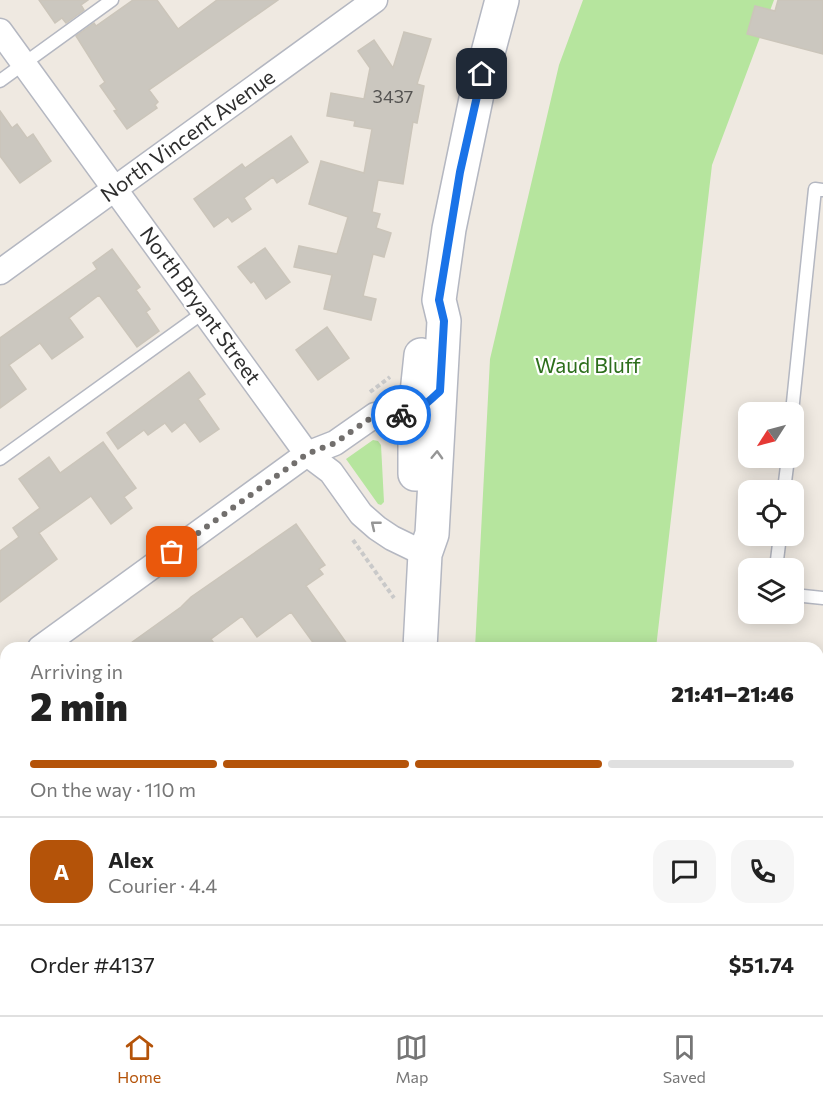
<!DOCTYPE html>
<html lang="en">
<head>
<meta charset="utf-8">
<style>
	body { margin:0; font-family:Commissioner,sans-serif; background:#f6f6f6; color:#222; height:100vh; display:flex; flex-direction:column; font-size:22px; white-space:nowrap }
	* { box-sizing:border-box; margin:0 }
	p { font-size:20px; color:#767676 }
	.icon { flex:none; width:33px; height:33px; fill:none; stroke:currentColor; stroke-width:2; stroke-linecap:round; stroke-linejoin:round }
	.map { position:relative; flex:1; overflow:hidden }
	.details { position:absolute; left:0px; top:642px; width:824px; height:374px; display:flex; flex-direction:column; background:#fff; border-radius:18px 18px 0 0; box-shadow:0 3px 15px #0003 }
	.details>* { flex:none }
	.needle { width:39px; rotate:234deg }
	.controls { position:absolute; left:738px; top:402px; display:grid; gap:12px }
	.controls a { display:grid; place-items:center; width:66px; height:66px; border-radius:12px; background:#fff; box-shadow:0 3px 15px #0003; font-size:30px }
	.pin { position:absolute; display:grid; place-items:center; width:51px; height:51px; color:#fff; margin:-26px; border-radius:12px; box-shadow:0 3px 9px #0006 }
	.courier { position:absolute; display:grid; place-items:center; width:60px; height:60px; margin:-30px; border:4px solid #1a73e8; border-radius:50%; background:#fff; color:#222; box-shadow:0 2px 8px #0007 }
	.summary em { font-style:normal; font-weight:800 }
	.summary div { display:flex; flex-direction:column-reverse }
	.summary { display:flex; align-items:center; justify-content:space-between; height:102px; padding:0 30px }
	h1 { font-size:39px; font-weight:800; line-height:45px }
	.bar { display:grid; grid-template-columns:repeat(4,1fr); gap:9px 6px; align-content:center; height:72px; padding:0 30px }
	.bar i { height:8px; border-radius:4px; background:#e0e0e0 }
	.bar .active { background:#b45309 }
	.bar p { grid-column:span 4 }
	.line { display:flex; align-items:center; gap:15px; padding:0 30px; border-top:2px solid #e0e0e0 }
	.line div { flex:1 }
	.round { display:grid; place-items:center; flex:none; width:63px; height:63px; border-radius:18px; background:#f6f6f6 }
	.menu { display:flex; justify-content:space-around; align-items:center; height:84px; border-top:2px solid #e0e0e0; background:#fff; font-size:16px; color:#767676 }
	.menu a { display:grid; justify-items:center; gap:3px }
	.menu .active { color:#b45309 }
	.map>svg:first-child { display:block }
	.green { fill:#b6e59e }
	.building { fill:#cbc7bf; stroke:#cbc5ba; stroke-width:1.5 }
	.lines { fill:none; stroke-linecap:round; stroke-linejoin:round }
	.service-casing { stroke:#b4b7c1; stroke-width:15 }
	.minor-casing { stroke:#b4b7c1; stroke-width:27 }
	.secondary-casing { stroke:#b4b7c1; stroke-width:36 }
	.path { stroke:#c9c9c9; stroke-width:4; stroke-dasharray:4.5 3; stroke-linecap:butt }
	.service { stroke:#fff; stroke-width:12 }
	.minor { stroke:#fff; stroke-width:24 }
	.secondary { stroke:#fff; stroke-width:33 }
	.oneway { stroke:#969696 }
	.done { stroke:#726f6d; stroke-width:6; stroke-dasharray:0 10.8 }
	.route { stroke:#1a73e8; stroke-width:8 }
	.labels { text-anchor:middle; stroke-width:4.5; stroke-linejoin:round; paint-order:stroke }
	.number-label { font-size:18px; fill:#555452 }
	.street-label { font-size:21px; fill:#2e2e2e; stroke:#fff }
	.park-label { font-size:21px; fill:#2c6e1b; stroke:#fff }
</style>
</head>
<body>
<div class="map">
<svg width="823" height="1015" viewBox="0 0 823 1015">
	<rect width="100%" height="100%" fill="#efe9e1"/>
	<path class="green" d="M583,0H774L712,165L656,648H475L490,359L559,65Z
		M373,440L378,441L381,445L384,502L381,505L378,504L346,459Z
		M523,1010H708V1015H524Z"/>
	<path class="building" d="M39,0H88L81,5L84,10L66,23L62,18L55,23Z
		M133,0H157L178,29L217,0H278L149,90L158,102L155,105L157,108L127,129L114,111L117,110L100,86L105,82L76,36L94,23L96,26Z
		M778,0H823V54L747,34L755,6L775,11Z
		M404,32L431,39L417,84L424,86L417,123L413,122L403,184L378,180L372,212L380,214L376,228L391,233L384,257L373,254L363,296L376,299L371,320L324,309L332,275L294,267L299,246L337,254L348,217L309,204L321,161L364,173L372,129L354,126L355,121L327,116L331,93L364,99L370,68L358,51L374,40L393,68Z
		M0,111L12,128L17,124L27,138L33,134L51,161L20,183L0,156Z
		M291,136L308,162L277,183L273,177L244,198L251,209L232,222L228,217L214,227L194,199L242,164L245,168Z
		M265,248L290,282L266,299L254,281L251,283L238,267Z
		M112,249L140,287L136,290L150,309L146,312L159,331L137,347L99,295L69,318L83,337L52,359L40,343L9,365L26,389L0,408V338L97,269L93,263Z
		M327,327L349,358L318,380L296,350Z
		M189,372L205,394L198,399L219,429L200,442L185,422L172,432L165,423L148,435L144,430L118,449L107,433Z
		M103,442L136,488L124,497L132,508L111,524L91,496L39,533L57,559L0,602V551L19,537L13,528L40,508L19,479L49,457L60,473Z
		M296,524L325,565L319,569L323,574L306,586L350,648H317L291,612L257,637L242,616L211,639L217,648H124L181,607L191,597Z"/>
	<g class="lines">
		<g class="service-casing">
			<path id="service" d="M0,81L112,0
				M792,412L815,189L823,190
				M0,459L204,312
				M784,490L788,458
				M776,568L780,536
				M794,595L823,598
				M818,796L823,797
				M734,1010L737,1015"/>
		</g>
		<g class="minor-casing">
			<path id="minor" d="M0,31L307,454L331,472L361,514L377,528L392,538L425,554
				M0,272L375,0
				M40,648L307,454L335,443L375,415C396,409 406,424 428,402
				M0,678L6,673
				M0,1013L6,1009"/>
		</g>
		<g class="secondary-casing">
			<path id="secondary" d="M415,474V412L421,355
				M420,648L425,554L432,534L444,321L439,300L449,229L477,94L502,0
				M464,1010L466,1015"/>
		</g>
		<path class="path" d="M370,392L390,377
			M353,540L394,598"/>
		<use href="#service" class="service"/>
		<use href="#minor" class="minor"/>
		<use href="#secondary" class="secondary"/>
	</g>
	<defs><path id="oneway-chevron" d="M-2-3.5L2.5 0L-2 3.5" fill="none" stroke-width="1.6" stroke-linecap="round" stroke-linejoin="round" transform="scale(1.5)"/></defs>
	<g class="oneway">
		<use href="#oneway-chevron" transform="translate(437 455) rotate(-88)"/>
		<use href="#oneway-chevron" transform="translate(375 525) rotate(-141)"/>
	</g>
	<g class="lines">
		<path class="done" d="M172,552L307,454L335,443L375,415L379,414L401,415"/>
		<path class="route" d="M401,415C420,411 426,404 440,391L444,321L439,300L460,172L482,74"/>
	</g>
	<g class="labels">
		<g class="number-label">
			<text x="393" y="103">3437</text>
		</g>
		<g class="street-label">
			<text transform="translate(188 136) rotate(-36)" y="7">North Vincent Avenue</text>
			<text transform="translate(200 306) rotate(54)" y="7">North Bryant Street</text>
		</g>
		<g class="park-label">
			<text x="588" y="373">Waud Bluff</text>
		</g>
	</g>
</svg>
<div class="controls">
<a><svg class="needle" viewBox="-14 -14 28 28"><path d="M0-13l5 13h-10z" fill="#e53935"/><path d="M0 13l5-13h-10z" fill="#767676"/></svg></a>
<a><svg class="icon" aria-label="locate" viewBox="0 0 24 24"><circle cx="12" cy="12" r="6"/><path d="M12 2v4M12 18v4M2 12h4M18 12h4"/></svg></a>
<a><svg class="icon" aria-label="layers" viewBox="0 0 24 24"><path d="M12 4l9 5-9 5-9-5zM3 14l9 5 9-5"/></svg></a>
</div>
<div class="pin" style="left:172px;top:552px;background:#ea580c"><svg class="icon" aria-label="bag" viewBox="0 0 24 24"><path d="M5 8h14l-1 12H6zM9 8a3 3 0 0 1 6 0"/></svg></div>
<div class="pin" style="left:482px;top:74px;background:#1f2937"><svg class="icon" aria-label="home" viewBox="0 0 24 24"><path d="M3 11l9-7 9 7M6 9v11h12V9"/></svg></div>
<div class="courier" style="left:401px;top:415px"><svg class="icon" aria-label="bike" viewBox="0 0 24 24"><circle cx="6" cy="16" r="4"/><circle cx="18" cy="16" r="4"/><path d="M6 16l4-8h5l3 8M10 8l3 8H6M13 5h3"/></svg></div>
<section class="details">
<div class="summary"><div><h1>2 min</h1><p>Arriving in</p></div><em>21:41–21:46</em></div>
<div class="bar"><i class="active"></i><i class="active"></i><i class="active"></i><i></i><p>On the way · 110 m</p></div>
<div class="line" style="height:108px"><b class="round" style="background:#b45309;color:#fff">A</b><div><b>Alex</b><p>Courier · 4.4</p></div><a class="round"><svg class="icon" aria-label="chat" viewBox="0 0 24 24"><path d="M4 5h16v11H9l-5 4z"/></svg></a><a class="round"><svg class="icon" aria-label="phone" viewBox="0 0 24 24"><path d="M5 4h4l2 5-3 2q2 4 5 5l2-3 5 2v4C11 20 4 13 5 4z"/></svg></a></div>
<div class="line" style="height:78px"><div>Order #4137</div><b>$51.74</b></div>
</section>
</div>
<nav class="menu">
<a class="active"><svg class="icon" aria-label="home" viewBox="0 0 24 24"><path d="M3 11l9-7 9 7M6 9v11h12V9"/></svg>Home</a>
<a><svg class="icon" aria-label="map" viewBox="0 0 24 24"><path d="M3 6l6-2 6 2 6-2v14l-6 2-6-2-6 2zM9 4v14M15 6v14"/></svg>Map</a>
<a><svg class="icon" aria-label="saved" viewBox="0 0 24 24"><path d="M7 4h10v16l-5-4-5 4z"/></svg>Saved</a>
</nav>
</body>
</html>
